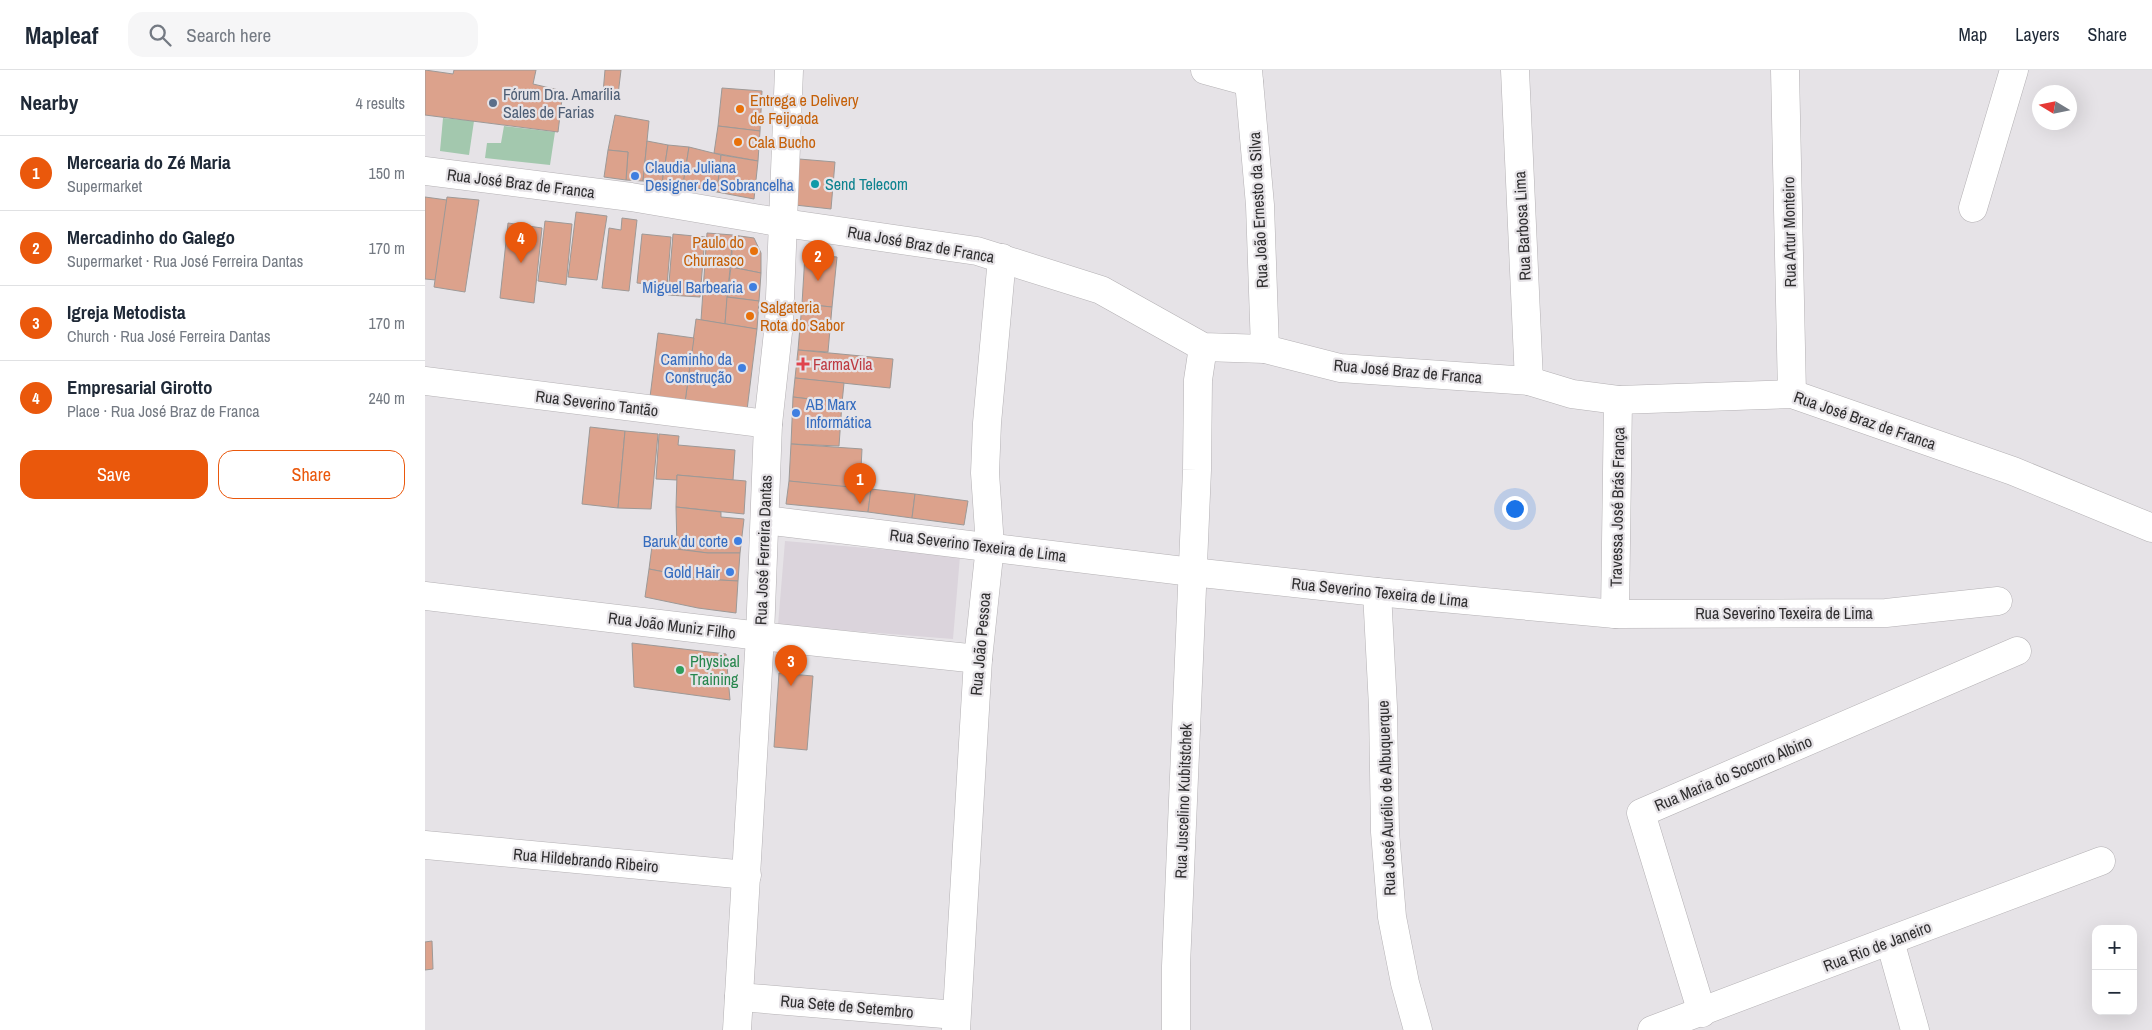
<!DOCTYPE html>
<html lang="en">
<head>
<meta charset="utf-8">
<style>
	body { margin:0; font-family:"Archivo Narrow",sans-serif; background:#f6f6f7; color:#1f2937 }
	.controls { position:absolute; right:15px; bottom:15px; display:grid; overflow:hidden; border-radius:10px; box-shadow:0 5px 20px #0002 }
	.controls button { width:45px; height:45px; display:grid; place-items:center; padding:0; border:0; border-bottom:1px solid #e0e1e3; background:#fff; color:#1f2937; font:25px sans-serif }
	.compass { position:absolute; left:1607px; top:15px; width:45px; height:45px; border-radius:50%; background:#fff; box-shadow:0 5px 20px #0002; rotate:280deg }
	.you { position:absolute; left:1089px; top:438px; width:18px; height:18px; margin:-12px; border:4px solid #fff; border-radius:50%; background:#1a73e8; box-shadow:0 0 0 8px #1a73e833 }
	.badge { display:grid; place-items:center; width:32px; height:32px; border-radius:50%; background:#ea580c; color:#fff; font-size:16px; font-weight:700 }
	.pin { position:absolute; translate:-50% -41px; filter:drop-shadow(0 1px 2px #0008) }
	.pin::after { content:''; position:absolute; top:26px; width:18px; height:15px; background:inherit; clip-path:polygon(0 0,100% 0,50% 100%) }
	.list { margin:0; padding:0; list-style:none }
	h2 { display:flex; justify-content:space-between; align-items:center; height:65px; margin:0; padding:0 20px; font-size:21px }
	h2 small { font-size:16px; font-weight:400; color:#747a83 }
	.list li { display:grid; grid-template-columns:32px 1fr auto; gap:15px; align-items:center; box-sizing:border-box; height:75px; padding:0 20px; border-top:1px solid #e0e1e3 }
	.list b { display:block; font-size:19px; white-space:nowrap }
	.list p { margin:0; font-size:16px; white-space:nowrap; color:#747a83 }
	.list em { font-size:16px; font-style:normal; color:#747a83 }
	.actions { display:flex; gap:10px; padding:15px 20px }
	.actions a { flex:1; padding:11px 0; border:1px solid #ea580c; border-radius:15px; text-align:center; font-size:18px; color:#ea580c }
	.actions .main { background:#ea580c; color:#fff }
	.icon { flex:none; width:28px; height:28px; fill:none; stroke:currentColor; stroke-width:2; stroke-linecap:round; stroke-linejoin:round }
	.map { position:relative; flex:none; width:1727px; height:960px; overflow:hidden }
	header { display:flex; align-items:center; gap:30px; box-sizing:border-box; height:70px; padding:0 25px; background:#fff; border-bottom:1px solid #e0e1e3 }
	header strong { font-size:24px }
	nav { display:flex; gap:28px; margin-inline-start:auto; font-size:18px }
	.search { width:350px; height:45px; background:#f6f6f7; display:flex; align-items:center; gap:12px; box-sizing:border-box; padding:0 18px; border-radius:15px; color:#747a83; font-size:19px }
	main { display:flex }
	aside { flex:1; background:#fff }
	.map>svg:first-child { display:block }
</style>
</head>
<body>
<header>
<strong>Mapleaf</strong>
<div class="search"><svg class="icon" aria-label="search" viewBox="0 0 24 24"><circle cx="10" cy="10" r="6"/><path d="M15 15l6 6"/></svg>Search here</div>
<nav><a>Map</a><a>Layers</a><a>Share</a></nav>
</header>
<main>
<aside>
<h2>Nearby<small>4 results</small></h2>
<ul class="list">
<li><span class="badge">1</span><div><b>Mercearia do Zé Maria</b><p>Supermarket</p></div><em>150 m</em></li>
<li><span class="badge">2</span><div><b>Mercadinho do Galego</b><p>Supermarket · Rua José Ferreira Dantas</p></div><em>170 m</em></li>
<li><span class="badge">3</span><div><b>Igreja Metodista</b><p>Church · Rua José Ferreira Dantas</p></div><em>170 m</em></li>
<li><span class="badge">4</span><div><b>Empresarial Girotto</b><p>Place · Rua José Braz de Franca</p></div><em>240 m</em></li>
</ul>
<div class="actions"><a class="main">Save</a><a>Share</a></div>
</aside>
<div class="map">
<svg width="1727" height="960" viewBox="0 0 1727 960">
	<rect width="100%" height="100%" fill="#e6e3e7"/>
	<!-- built -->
	<path fill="#dbd4dc" d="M360 471 535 486 528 569 353 555Z"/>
	<!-- green -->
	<g fill="#a3c8ae">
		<path d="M18 48 49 51 44 85 15 81Z"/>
		<path d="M79 56 130 62 125 95 60 88 62 73H76Z"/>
	</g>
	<!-- building -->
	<g fill="#dca28c" stroke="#9d9997">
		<path d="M0 0 28 4 29 0H111L108 14 138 21 133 62 0 45Z"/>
		<path d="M180 0H196L193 25 178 23Z"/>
		<path d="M297 18 337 21 335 61 293 56Z"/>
		<path d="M190 45 224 51 218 111 201 110 203 82 183 80Z"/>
		<path d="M293 56 335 61 333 91 289 83Z"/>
		<path d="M222 71 243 75 237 113 218 111Z"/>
		<path d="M243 75 264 77 258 115 237 113Z"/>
		<path d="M264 77 296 85 292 122 258 115Z"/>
		<path d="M183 80 203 82 201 110 179 107Z"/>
		<path d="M296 85 333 91 329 129 292 122Z"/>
		<path d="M374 89 410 92 406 139 370 135Z"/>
		<path d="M0 127 22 130 11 210 0 209Z"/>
		<path d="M22 127 54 130 40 222 9 217Z"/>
		<path d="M151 142 182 146 172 210 143 207Z"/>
		<path d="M197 148 212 150 204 221 177 218 184 158 196 160Z"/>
		<path d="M120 151 147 154 141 215 113 211Z"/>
		<path d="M83 153 117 158 109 233 75 228Z"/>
		<path d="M282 163 308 165 300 254 276 250Z"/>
		<path d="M217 164 246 167 242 216 212 213Z"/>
		<path d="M248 164 280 167 275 227 243 225Z"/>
		<path d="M308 165 329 168 336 183V203L306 197Z"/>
		<path d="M380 184 412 187 407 237 377 234Z"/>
		<path d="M306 197 336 203 334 231 302 227Z"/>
		<path d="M302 227 334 231 332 259 300 254Z"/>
		<path d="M377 234 407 237 403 282 373 280Z"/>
		<path d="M271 249 332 259 322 340 260 332Z"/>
		<path d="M233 263 269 268 260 332 225 327Z"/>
		<path d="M373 280 468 289 465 318 370 308Z"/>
		<path d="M370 308 419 313 417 333 368 327Z"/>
		<path d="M368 327 417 333 414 376 366 374Z"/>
		<path d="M165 357 200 361 193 438 157 434Z"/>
		<path d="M200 361 233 364 226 439 193 438Z"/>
		<path d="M234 364 254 366 253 375 310 380 308 410 252 405V410L231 409Z"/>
		<path d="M366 374 437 379 435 419 364 411Z"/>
		<path d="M252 405 321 411 319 444 251 437Z"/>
		<path d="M364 411 446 419 443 442 361 434Z"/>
		<path d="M446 419 490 424 487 448 443 442Z"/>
		<path d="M490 424 543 431 539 455 487 448Z"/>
		<path d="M251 437 296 442V447L319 449 315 483H283L252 479Z"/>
		<path d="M227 476 283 483H315L313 511 276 509 224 499Z"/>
		<path d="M224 499 276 509 313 511 311 543 273 538 220 527Z"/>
		<path d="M207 573 301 584 305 630 209 617Z"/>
		<path d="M354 603 388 606 382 680 349 677Z"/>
		<path d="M7 871 8 899 0 900V872Z"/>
	</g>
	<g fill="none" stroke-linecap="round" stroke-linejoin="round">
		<defs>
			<g id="street">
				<path d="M780 0 824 12"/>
				<path d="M823 0 835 135 840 279"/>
				<path d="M1090 0 1104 311"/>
				<path d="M1360 0 1367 324"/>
				<path d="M0 101 206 127 359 153 552 181 676 220 778 277 840 279 915 298 1104 311 1147 324 1193 330 1367 324 1588 401 1727 458"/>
				<path d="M1548 138 1589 0"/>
				<path d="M0 311 343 354"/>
				<path d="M340 450 767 502 952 522 1190 544 1461 543 1573 531"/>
				<path d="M952 522 958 637 960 762 967 847 980 913 993 960"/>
				<path d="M0 526 335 566 553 589"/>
				<path d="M1190 544 1193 330"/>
				<path d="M0 775 322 805"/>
				<path d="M1465 871 1490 960"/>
				<path d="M314 927 531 945"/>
				<path d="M1277 943 1216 743 1592 581"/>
				<path d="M531 960 553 589 565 476 560 403 562 353 577 188"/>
				<path d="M751 960V896L772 400 773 310 778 277"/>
				<path d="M1227 960 1676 791"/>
			</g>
			<path id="secondary" d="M312 960 335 566 343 354 354 253 364 0"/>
		</defs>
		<!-- street casing -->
		<use href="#street" stroke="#b4b1b4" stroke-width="29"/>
		<!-- secondary casing -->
		<use href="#secondary" stroke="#b4b1b4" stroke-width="29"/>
		<!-- street -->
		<use href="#street" stroke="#fff" stroke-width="28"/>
		<!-- secondary -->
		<use href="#secondary" stroke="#fff" stroke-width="28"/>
	</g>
	<!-- markers -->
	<circle fill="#5c6f8a" stroke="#e6e3e7" stroke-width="2" cx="68" cy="33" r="5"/>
	<g fill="#e8710a" stroke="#e6e3e7" stroke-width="2">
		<circle cx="315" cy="39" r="5"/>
		<circle cx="313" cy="72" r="5"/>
		<circle cx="329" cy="181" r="5"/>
		<circle cx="325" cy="246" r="5"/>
	</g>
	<g fill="#3f7fe0" stroke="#e6e3e7" stroke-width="2">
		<circle cx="210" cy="106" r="5"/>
		<circle cx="328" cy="217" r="5"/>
		<circle cx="317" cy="298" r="5"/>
		<circle cx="371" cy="343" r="5"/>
		<circle cx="313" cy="471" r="5"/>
		<circle cx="305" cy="502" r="5"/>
	</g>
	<circle fill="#0f9aa8" stroke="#e6e3e7" stroke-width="2" cx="390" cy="114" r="5"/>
	<path fill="#e0444e" stroke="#e6e3e7" stroke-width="2" d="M375.5 286.5h5v5h5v5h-5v5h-5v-5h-5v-5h5z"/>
	<circle fill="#2e9e5b" stroke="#e6e3e7" stroke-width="2" cx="255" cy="600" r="5"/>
	<g text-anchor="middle" stroke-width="4.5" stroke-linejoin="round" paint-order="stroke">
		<!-- service labels -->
		<g font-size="16" fill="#4e5e75" stroke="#e6e3e7" text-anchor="start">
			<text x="78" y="30">Fórum Dra. Amarília<tspan x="78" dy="18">Sales de Farias</tspan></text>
		</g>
		<!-- food labels -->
		<g font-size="16" fill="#c56008" stroke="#e6e3e7" text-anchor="start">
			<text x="325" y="36">Entrega e Delivery<tspan x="325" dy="18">de Feijoada</tspan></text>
			<text x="323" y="78">Cala Bucho</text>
			<text x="319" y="178" text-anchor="end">Paulo do<tspan x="319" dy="18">Churrasco</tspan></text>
			<text x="335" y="243">Salgateria<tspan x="335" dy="18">Rota do Sabor</tspan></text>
		</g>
		<!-- shop labels -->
		<g font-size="16" fill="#366cbe" stroke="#e6e3e7" text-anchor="end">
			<text x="220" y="103" text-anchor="start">Claudia Juliana<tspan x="220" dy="18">Designer de Sobrancelha</tspan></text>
			<text x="318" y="223">Miguel Barbearia</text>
			<text x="307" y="295">Caminho da<tspan x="307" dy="18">Construção</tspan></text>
			<text x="381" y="340" text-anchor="start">AB Marx<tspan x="381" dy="18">Informática</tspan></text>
			<text x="303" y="477">Baruk du corte</text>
			<text x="295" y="508">Gold Hair</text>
		</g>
		<!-- street labels -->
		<g font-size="16" fill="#302f30" stroke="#e6e3e7">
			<text transform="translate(96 113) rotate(7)" y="6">Rua José Braz de Franca</text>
			<text transform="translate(833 140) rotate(-93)" y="6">Rua João Ernesto da Silva</text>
			<text transform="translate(1097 156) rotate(-93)" y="6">Rua Barbosa Lima</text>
			<text transform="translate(1364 162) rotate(-91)" y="6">Rua Artur Monteiro</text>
			<text transform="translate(496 174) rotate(10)" y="6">Rua José Braz de Franca</text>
			<text transform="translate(983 301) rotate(5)" y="6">Rua José Braz de Franca</text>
			<text transform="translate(172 333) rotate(7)" y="6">Rua Severino Tantão</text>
			<text transform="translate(1440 350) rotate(19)" y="6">Rua José Braz de Franca</text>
			<text transform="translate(1192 437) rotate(-89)" y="6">Travessa José Brás França</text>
			<text transform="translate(553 475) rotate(7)" y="6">Rua Severino Texeira de Lima</text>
			<text transform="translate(338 480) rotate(-88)" y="6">Rua José Ferreira Dantas</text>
			<text transform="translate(955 522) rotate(6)" y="6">Rua Severino Texeira de Lima</text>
			<text x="1359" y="549">Rua Severino Texeira de Lima</text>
			<text transform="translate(247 555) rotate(7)" y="6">Rua João Muniz Filho</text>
			<text transform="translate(555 574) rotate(-85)" y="6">Rua João Pessoa</text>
			<text transform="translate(1308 703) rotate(-23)" y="6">Rua Maria do Socorro Albino</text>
			<text transform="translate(961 728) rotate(-92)" y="6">Rua José Aurélio de Albuquerque</text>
			<text transform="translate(758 731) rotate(-88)" y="6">Rua Juscelino Kubitstchek</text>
			<text transform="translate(161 790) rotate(5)" y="6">Rua Hildebrando Ribeiro</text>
			<text transform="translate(1452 876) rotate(-21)" y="6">Rua Rio de Janeiro</text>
			<text transform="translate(422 936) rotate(5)" y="6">Rua Sete de Setembro</text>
		</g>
		<!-- culture labels -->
		<g font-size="16" fill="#0d838f" stroke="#e6e3e7" text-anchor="start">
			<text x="400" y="120">Send Telecom</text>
		</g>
		<!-- health labels -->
		<g font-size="16" fill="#be3a42" stroke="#e6e3e7" text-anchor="start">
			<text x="388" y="300">FarmaVila</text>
		</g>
		<!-- leisure labels -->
		<g font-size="16" fill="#27864d" stroke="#e6e3e7" text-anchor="start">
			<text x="265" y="597">Physical<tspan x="265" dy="18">Training</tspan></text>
		</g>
	</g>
</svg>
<div class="controls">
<button>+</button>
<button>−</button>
</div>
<svg class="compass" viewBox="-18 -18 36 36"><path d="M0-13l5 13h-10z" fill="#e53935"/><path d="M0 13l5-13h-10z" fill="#747a83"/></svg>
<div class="you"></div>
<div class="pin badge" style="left:435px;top:434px">1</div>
<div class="pin badge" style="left:393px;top:211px">2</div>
<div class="pin badge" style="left:366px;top:616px">3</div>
<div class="pin badge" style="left:96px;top:193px">4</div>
</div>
</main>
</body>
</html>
